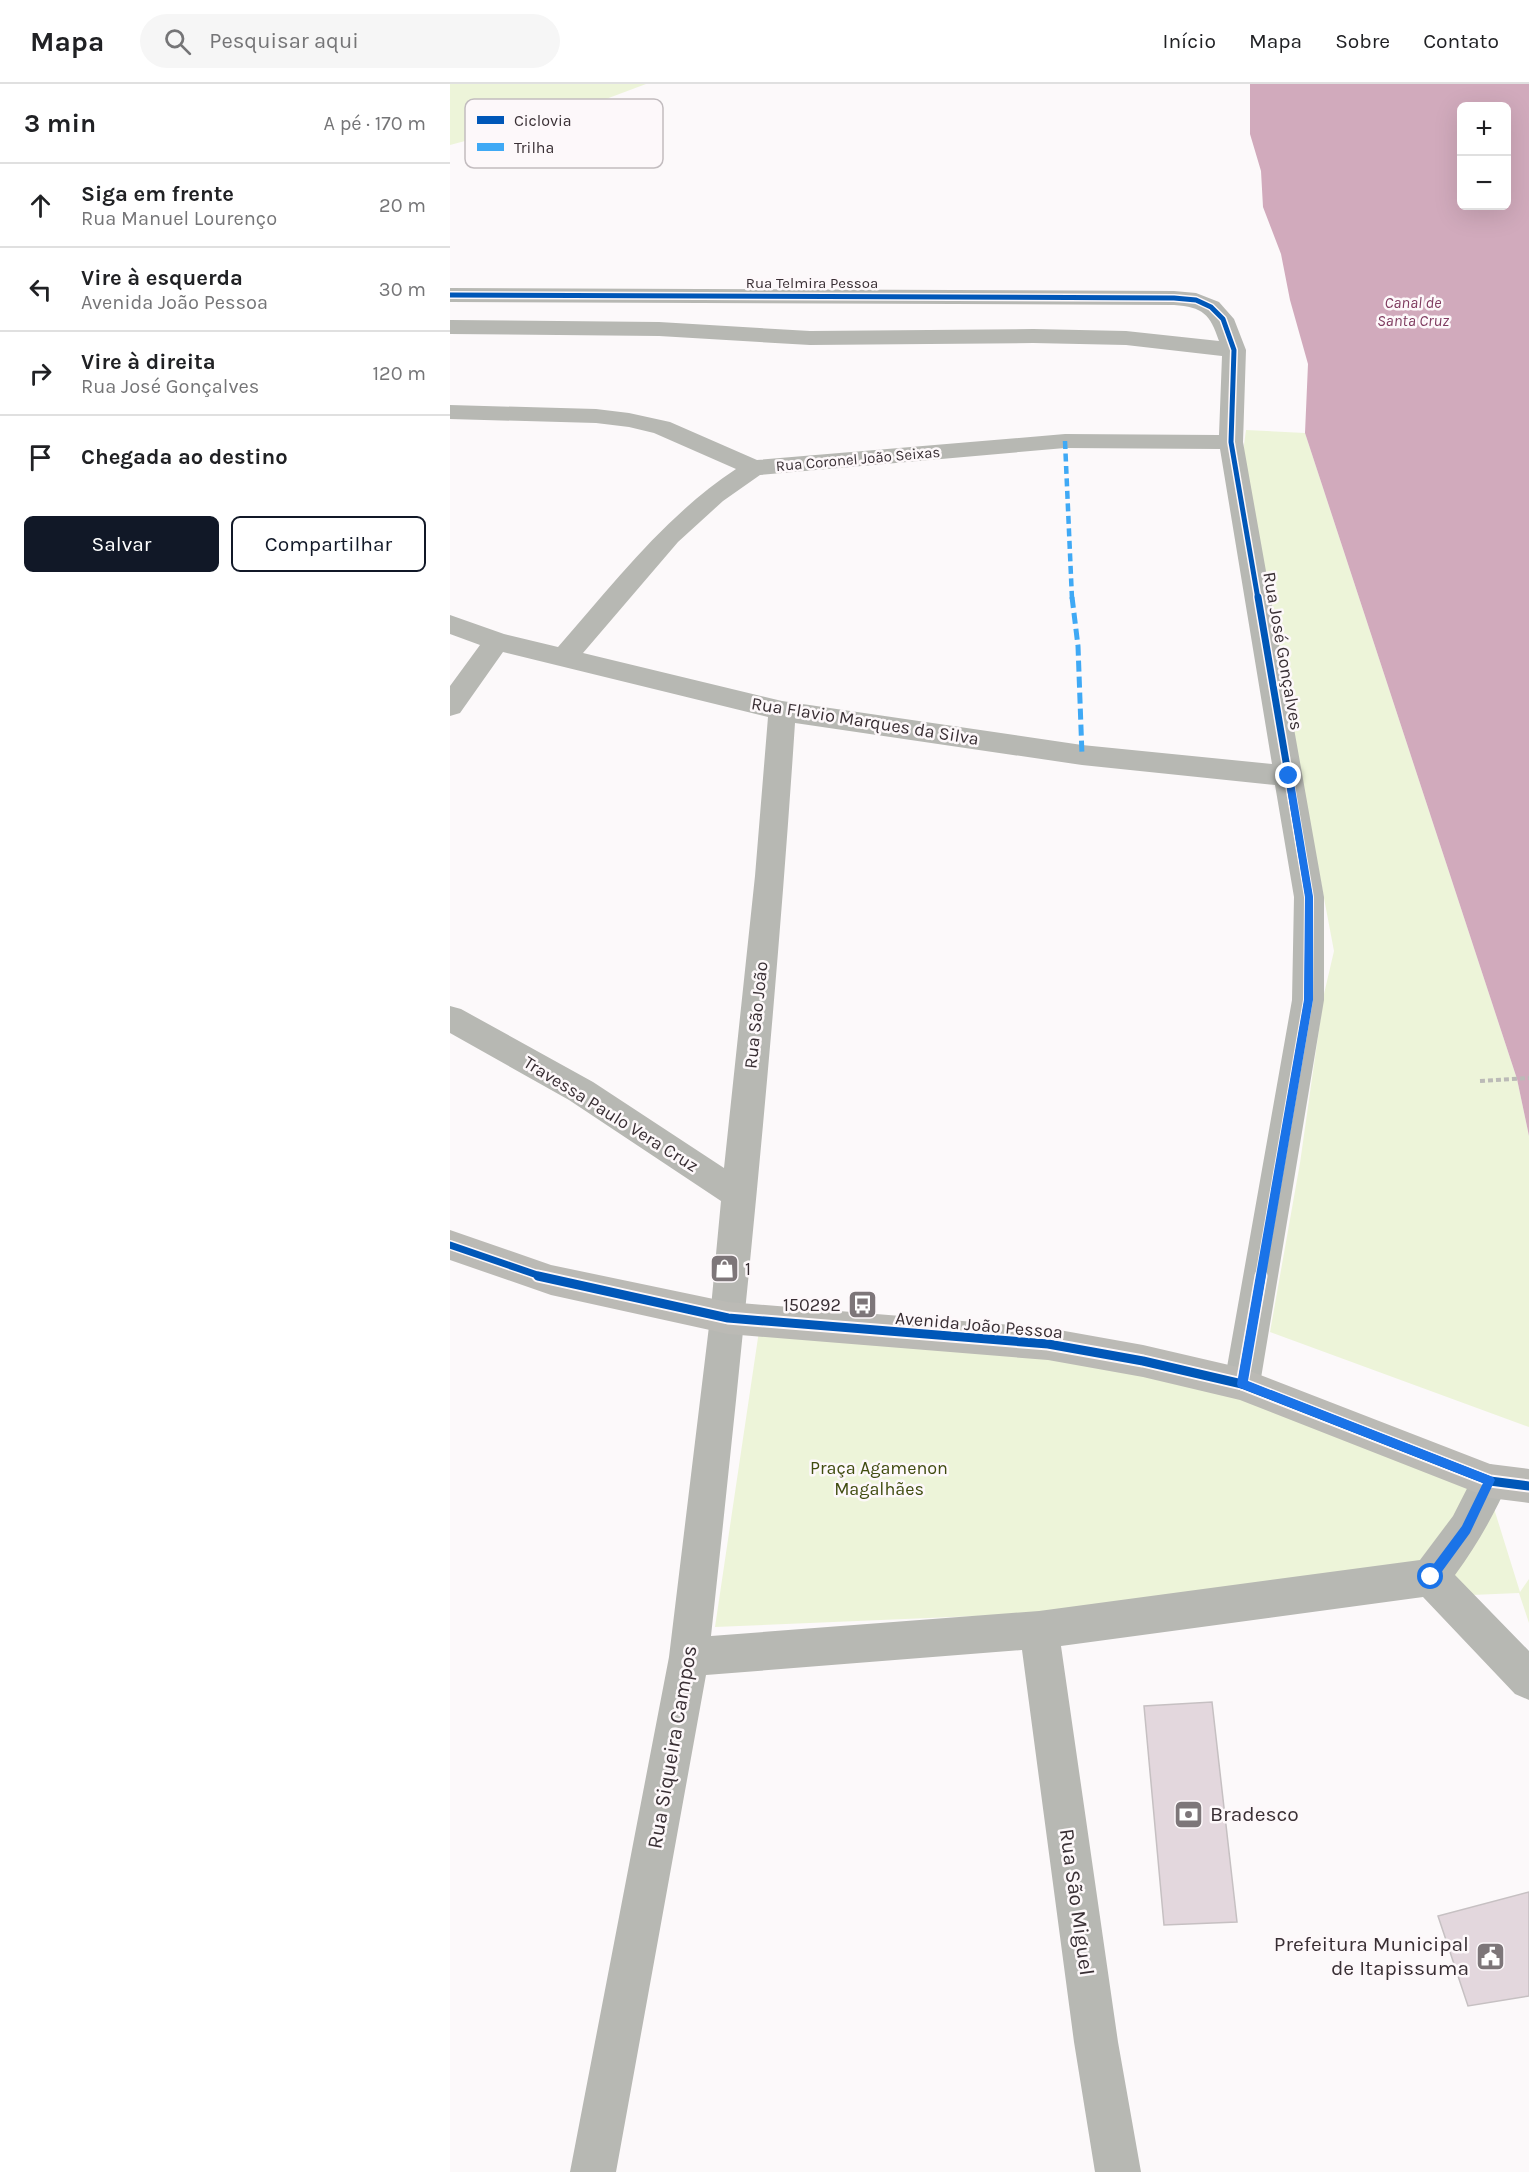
<!DOCTYPE html>
<html lang="pt">
<head>
<meta charset="utf-8">
<style>
	body { margin:0; font-family:Karla,sans-serif; background:#f6f6f6; color:#202124 }
	.controls { position:absolute; right:18px; top:18px; display:grid; overflow:hidden; border-radius:9px; box-shadow:0 6px 24px #0002 }
	.controls button { width:54px; height:54px; display:grid; place-items:center; padding:0; border:0; border-bottom:2px solid #e0e0e0; background:#fff; color:#202124; font:30px sans-serif }
	.stop { position:absolute; width:18px; height:18px; margin:-14px; border:4px solid #1a73e8; border-radius:50%; background:#fff }
	.stop.end { background:#1a73e8; border-color:#fff; box-shadow:0 2px 6px #0008 }
	.list { margin:0; padding:0; list-style:none }
	h2 { display:flex; justify-content:space-between; align-items:center; height:78px; margin:0; padding:0 24px; font-size:26px }
	h2 small { font-size:20px; font-weight:400; color:#757577 }
	.list li { display:grid; grid-template-columns:39px 1fr auto; gap:18px; align-items:center; box-sizing:border-box; height:84px; padding:0 24px; border-top:2px solid #e0e0e0 }
	.list b { display:block; font-size:22px; white-space:nowrap }
	.list p { margin:0; font-size:20px; white-space:nowrap; color:#757577 }
	.list em { font-size:20px; font-style:normal; color:#757577 }
	.actions { display:flex; gap:12px; padding:18px 24px }
	.actions a { flex:1; padding:14px 0; border:2px solid #111827; border-radius:9px; text-align:center; font-size:21px; color:#111827 }
	.actions .main { background:#111827; color:#fff }
	.icon { flex:none; width:33px; height:33px; fill:none; stroke:currentColor; stroke-width:2; stroke-linecap:round; stroke-linejoin:round }
	.map { position:relative; flex:none; width:1079px; height:2088px; overflow:hidden }
	header { display:flex; align-items:center; gap:36px; box-sizing:border-box; height:84px; padding:0 30px; background:#fff; border-bottom:2px solid #e0e0e0 }
	header strong { font-size:28px }
	nav { display:flex; gap:33px; margin-inline-start:auto; font-size:21px }
	.search { width:420px; height:54px; background:#f6f6f6; display:flex; align-items:center; gap:15px; box-sizing:border-box; padding:0 21px; border-radius:33px; color:#757577; font-size:22px }
	main { display:flex }
	aside { flex:1; background:#fff }
	.map>svg:first-child { display:block }
</style>
</head>
<body>
<header>
<strong>Mapa</strong>
<div class="search"><svg class="icon" aria-label="search" viewBox="0 0 24 24"><circle cx="10" cy="10" r="6"/><path d="M15 15l6 6"/></svg>Pesquisar aqui</div>
<nav><a>Início</a><a>Mapa</a><a>Sobre</a><a>Contato</a></nav>
</header>
<main>
<aside>
<h2>3 min<small>A pé · 170 m</small></h2>
<ul class="list">
<li><svg class="icon" aria-label="ahead" viewBox="0 0 24 24"><path d="M12 20V5M6 11l6-6 6 6"/></svg><div><b>Siga em frente</b><p>Rua Manuel Lourenço</p></div><em>20 m</em></li>
<li><svg class="icon" aria-label="left" viewBox="0 0 24 24"><path d="M17 20v-9H6M10 6l-5 5 5 5"/></svg><div><b>Vire à esquerda</b><p>Avenida João Pessoa</p></div><em>30 m</em></li>
<li><svg class="icon" aria-label="right" viewBox="0 0 24 24"><path d="M7 20v-9h11M14 6l5 5-5 5"/></svg><div><b>Vire à direita</b><p>Rua José Gonçalves</p></div><em>120 m</em></li>
<li><svg class="icon" aria-label="arrive" viewBox="0 0 24 24"><path d="M6 21V4h12l-3 4 3 4H6"/></svg><div><b>Chegada ao destino</b></div></li>
</ul>
<div class="actions"><a class="main">Salvar</a><a>Compartilhar</a></div>
</aside>
<div class="map">
<svg width="1079" height="2088" viewBox="0 0 1079 2088">
	<rect width="100%" height="100%" fill="#fcf9fa"/>
	<!-- green -->
	<g fill="#edf4d9">
		<path d="M0 0H196L116 30 0 61Z"/>
		<path d="M796 346 855 349 1067 995 1079 1052V1343L820 1248 850 1079 874 910 884 867 809 471 793 368Z"/>
		<path d="M309 1247 713 1285 1032 1386 1070 1508 1079 1495V1539L1069 1509 265 1543Z"/>
	</g>
	<!-- water -->
	<path fill="#d1aabc" fill-rule="evenodd" d="M800 0H1079V1052L1067 995 855 349 858 280 840 216 831 170 813 123 811 87 800 50ZM1012 22H1056V122H1012Z"/>
	<!-- building -->
	<g fill="#e3d7dd" stroke="#c6c0c2" stroke-width="1.5">
		<path d="M762 1618 787 1838 714 1841 694 1622Z"/>
		<path d="M1079 1808V1912L1018 1922 988 1832Z"/>
	</g>
	<g fill="none" stroke-linecap="round" stroke-linejoin="round">
		<!-- path -->
		<path stroke="#bbbab7" stroke-width="4" stroke-dasharray="5 3" stroke-linecap="butt" d="M1030 997 1079 994"/>
		<!-- minor -->
		<path fill="#b7b8b3" fill-rule="evenodd" d="M0 204 724 207 746 209 769 218 784 235 796 266 793 358 874 813V916L810 1300 805 1311 792 1316 779 1311 774 1300 842 916 844 813 825 701 632 681 345 639C325 944 294 1248 261 1552L589 1527 970 1476 1003 1432 1027 1385 1040 1380 1053 1385 1059 1397C1044 1431 1027 1461 1005 1491L1079 1567V1616L1065 1610 973 1513 611 1562 668 1958 691 2088H645L624 1958 572 1566 256 1591 166 2088H120L219 1573 260 1234 271 1117 119 1016 0 949V922L11 925 143 998 274 1084 305 792 318 633 53 568 10 629 0 632V602L30 561 0 550V531L54 550 108 563C164 499 215 432 286 385L204 349 179 343 146 339 0 335V321L146 325 179 329 220 338 307 376 615 350 769 351 772 272 676 261 583 259 360 261 209 252 0 250V236L209 238 360 247 583 245 676 247 769 257C760 230 753 223 724 221L0 218ZM615 364 770 365 822 680 632 661 332 617 133 569 228 458 273 417 310 391Z"/>
		<!-- major -->
		<path fill="#bbbab5" fill-rule="evenodd" d="M0 1146 101 1181 278 1218 598 1244 693 1261 792 1284 1040 1380 1079 1385V1419L1040 1414 790 1316 693 1293 598 1276 278 1250 101 1211 0 1176Z"/>
		<!-- quiet-far1 -->
		<path stroke="#3fa9f5" stroke-width="4.5" stroke-dasharray="8 4.5" stroke-linecap="butt" d="M615 357 622 515"/>
		<!-- quiet -->
		<path stroke="#3fa9f5" stroke-width="5" stroke-dasharray="11 5" stroke-linecap="butt" d="M622 513 628 562 632 671"/>
		<defs>
			<path id="cycleway-far2" d="M0 211 724 214 746 216 761 223 773 235 784 266 781 358 808 515"/>
			<g id="cycleway-far1">
				<path d="M808 513 859 813 858 916 810 1193"/>
				<path d="M0 1161 93 1193"/>
			</g>
			<g id="cycleway">
				<path d="M88 1192 278 1234 598 1260 693 1277 792 1300 1040 1397 1079 1402"/>
				<path d="M792 1300 811 1192"/>
			</g>
		</defs>
		<!-- cycleway-far2 casing -->
		<use href="#cycleway-far2" stroke="#fdf8fa" stroke-width="8"/>
		<!-- cycleway-far1 casing -->
		<use href="#cycleway-far1" stroke="#fdf8fa" stroke-width="10"/>
		<!-- cycleway casing -->
		<use href="#cycleway" stroke="#fdf8fa" stroke-width="13"/>
		<!-- cycleway-far2 -->
		<use href="#cycleway-far2" stroke="#0057b8" stroke-width="5"/>
		<!-- cycleway-far1 -->
		<use href="#cycleway-far1" stroke="#0057b8" stroke-width="7"/>
		<!-- cycleway -->
		<use href="#cycleway" stroke="#0057b8" stroke-width="9"/>
	</g>
	<!-- route -->
	<path fill="#1a73e8" d="M839 689 843 692 863 813V916L798 1297 1043 1393 1045 1396 1020 1449 985 1497 981 1498 977 1497V1489L1012 1442 1033 1399 788 1303 787 1300 854 916 855 813 835 692Z"/>
	<!-- icons -->
	<defs>
		<symbol id="shop-square" viewBox="-11 -11 22 22"><rect x="-9" y="-9" width="18" height="18" rx="4" fill="#7d7679" stroke="#fdf8fa"/><path d="M-5-2.5h2.3a2.7 3.5 0 0 1 5.4 0H5L5.5 6h-11ZM-1.5-2.5h3a1.5 2.3 0 0 0-3 0Z" fill="#fff"/></symbol>
		<symbol id="bus-square" viewBox="-11 -11 22 22"><rect x="-9" y="-9" width="18" height="18" rx="4" fill="#7d7679" stroke="#fdf8fa"/><path d="M-5-6H5V4H4V6H2V4H-2V6H-4V4H-5ZM-3.5-4V0h7V-4ZM-3.5 1.2v1.5H-2V1.2ZM2 1.2v1.5H3.5V1.2Z" fill="#fff"/></symbol>
		<symbol id="bank-square" viewBox="-11 -11 22 22"><rect x="-9" y="-9" width="18" height="18" rx="4" fill="#7d7679" stroke="#fdf8fa"/><path d="M-6-4H6V4H-6ZM0-2.3a2.3 2.3 0 1 0 0 4.6a2.3 2.3 0 1 0 0-4.6Z" fill="#fff"/></symbol>
		<symbol id="civic-square" viewBox="-11 -11 22 22"><rect x="-9" y="-9" width="18" height="18" rx="4" fill="#7d7679" stroke="#fdf8fa"/><path d="M-.6-6.5H3V-4.5H.6V-3L4-1V1h2V6H-6V1h2V-1L-.6-3ZM-1.2 2.5V6h2.4V2.5Z" fill="#fff"/></symbol>
	</defs>
	<g fill-rule="evenodd">
		<use href="#shop-square" x="258" y="1168" width="33" height="33"/>
		<use href="#bus-square" x="396" y="1204" width="33" height="33"/>
		<use href="#bank-square" x="722" y="1714" width="33" height="33"/>
		<use href="#civic-square" x="1024" y="1856" width="33" height="33"/>
	</g>
	<g text-anchor="middle" stroke-width="5" stroke-linejoin="round" paint-order="stroke">
		<!-- far-street labels -->
		<g font-size="15" fill="#392f34" stroke="#fdf8fa">
			<text x="362" y="204">Rua Telmira Pessoa</text>
			<text transform="translate(408 375) rotate(-5)" y="5">Rua Coronel João Seixas</text>
		</g>
		<!-- far-water labels -->
		<g font-size="16" font-style="italic" fill="#7f3b5f" stroke="#fdf8fa">
			<text x="963" y="224">Canal de<tspan x="963" dy="18">Santa Cruz</tspan></text>
		</g>
		<!-- street labels -->
		<g font-size="18" fill="#392f34" stroke="#fdf8fa">
			<text transform="translate(833 567) rotate(80)" y="6">Rua José Gonçalves</text>
			<text transform="translate(415 637) rotate(9)" y="6">Rua Flavio Marques da Silva</text>
			<text transform="translate(306 931) rotate(-84)" y="6">Rua São João</text>
			<text transform="translate(161 1030) rotate(32)" y="6">Travessa Paulo Vera Cruz</text>
			<text transform="translate(529 1241) rotate(5)" y="6">Avenida João Pessoa</text>
		</g>
		<!-- poi labels -->
		<g font-size="18" fill="#392f34" stroke="#fdf8fa" text-anchor="start">
			<text x="295" y="1191">1</text>
			<text x="391" y="1227" text-anchor="end">150292</text>
		</g>
		<!-- park labels -->
		<g font-size="18" fill="#404c10" stroke="#fdf8fa">
			<text x="429" y="1390">Praça Agamenon<tspan x="429" dy="21">Magalhães</tspan></text>
		</g>
		<!-- near-street labels -->
		<g font-size="21" fill="#392f34" stroke="#fdf8fa">
			<text transform="translate(222 1663) rotate(-80)" y="7">Rua Siqueira Campos</text>
			<text transform="translate(627 1818) rotate(82)" y="7">Rua São Miguel</text>
		</g>
		<!-- near-poi labels -->
		<g font-size="21" fill="#392f34" stroke="#fdf8fa" text-anchor="start">
			<text x="760" y="1737">Bradesco</text>
			<text x="1019" y="1867" text-anchor="end">Prefeitura Municipal<tspan x="1019" dy="24">de Itapissuma</tspan></text>
		</g>
	</g>
	<!-- legend -->
	<rect x="15" y="15" width="198" height="69" rx="9" fill="#fdf8fa" stroke="#c2bcbf" stroke-width="1.5"/>
	<rect x="27" y="32" width="27" height="8" fill="#0057b8"/>
	<rect x="27" y="59" width="27" height="8" fill="#3fa9f5"/>
	<g font-size="16" fill="#392f34">
		<text x="64" y="42">Ciclovia</text>
		<text x="64" y="69">Trilha</text>
	</g>
</svg>
<div class="controls">
<button>+</button>
<button>−</button>
</div>
<div class="stop" style="left:981px;top:1493px"></div>
<div class="stop end" style="left:839px;top:692px"></div>
</div>
</main>
</body>
</html>
